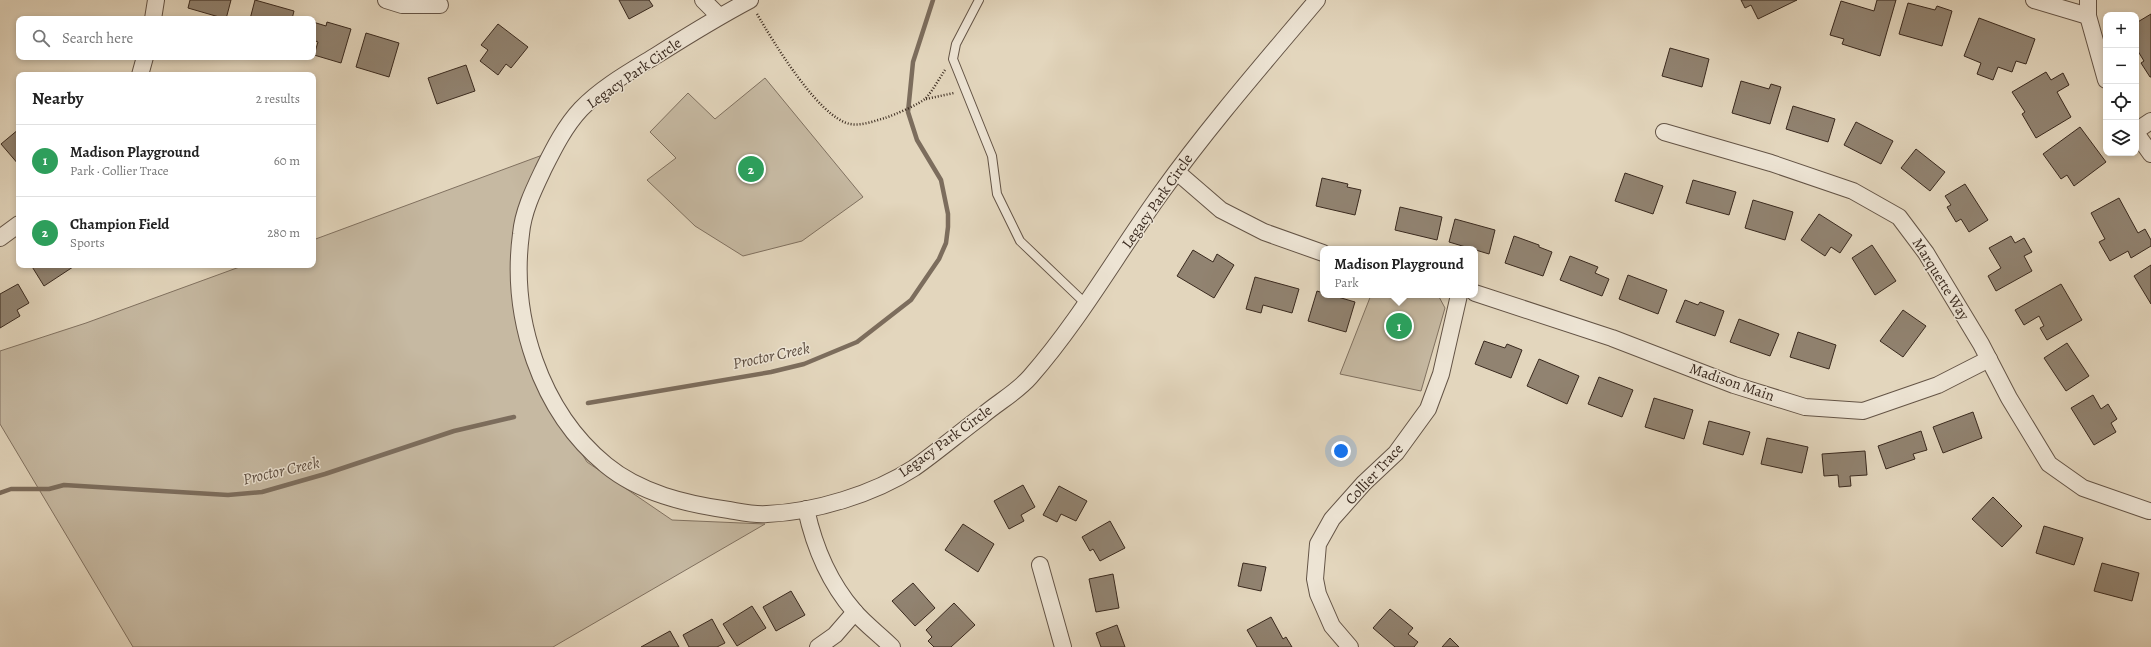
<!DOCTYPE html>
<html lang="en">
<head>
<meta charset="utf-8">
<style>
	body { margin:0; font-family:Alegreya,serif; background:#f2f2f2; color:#222 }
	.controls { position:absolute; right:12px; top:12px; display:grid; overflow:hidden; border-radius:8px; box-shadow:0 2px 6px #0003 }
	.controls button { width:36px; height:36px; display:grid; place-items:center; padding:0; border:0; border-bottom:1px solid #e0e0e0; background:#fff; color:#222; font:20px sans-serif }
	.you { position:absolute; left:1341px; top:451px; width:14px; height:14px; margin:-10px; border:3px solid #fff; border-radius:50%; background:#1a73e8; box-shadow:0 0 0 6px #1a73e833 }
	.badge { display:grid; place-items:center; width:26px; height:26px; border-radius:50%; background:#0f766e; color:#fff; font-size:13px; font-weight:700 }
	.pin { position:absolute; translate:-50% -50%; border:2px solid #fff; box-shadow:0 1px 4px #0006 }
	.popup { position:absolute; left:1320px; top:246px; width:158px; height:52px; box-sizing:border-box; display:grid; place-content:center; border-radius:8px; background:#fff; filter:drop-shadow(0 1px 3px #0005); font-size:13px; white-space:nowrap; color:#767676 }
	.popup b { font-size:15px; color:#222 }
	.popup::after { content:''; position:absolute; left:50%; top:100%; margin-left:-8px; border:8px solid transparent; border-top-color:#fff }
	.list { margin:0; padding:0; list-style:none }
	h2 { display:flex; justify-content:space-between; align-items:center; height:52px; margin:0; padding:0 16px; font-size:17px }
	h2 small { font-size:13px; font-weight:400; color:#767676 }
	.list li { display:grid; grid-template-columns:26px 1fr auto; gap:12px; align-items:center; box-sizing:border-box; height:72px; padding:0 16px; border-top:1px solid #e0e0e0 }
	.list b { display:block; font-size:15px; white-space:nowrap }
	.list p { margin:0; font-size:13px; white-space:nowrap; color:#767676 }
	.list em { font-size:13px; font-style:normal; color:#767676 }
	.icon { flex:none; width:22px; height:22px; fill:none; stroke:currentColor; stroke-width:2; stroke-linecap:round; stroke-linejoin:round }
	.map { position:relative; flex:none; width:2151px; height:647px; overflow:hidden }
	.search { position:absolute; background:#fff; box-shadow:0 2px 6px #0003; left:16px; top:16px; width:300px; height:44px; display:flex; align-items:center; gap:10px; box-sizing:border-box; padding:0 14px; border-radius:8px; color:#767676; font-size:15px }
	.panel { position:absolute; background:#fff; box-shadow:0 2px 6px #0003; left:16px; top:72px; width:300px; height:196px; border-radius:8px }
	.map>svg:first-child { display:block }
</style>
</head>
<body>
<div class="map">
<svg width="2151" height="647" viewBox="0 0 2151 647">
	<rect width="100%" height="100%" fill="#e3d6bd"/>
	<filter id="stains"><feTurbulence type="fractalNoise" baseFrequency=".005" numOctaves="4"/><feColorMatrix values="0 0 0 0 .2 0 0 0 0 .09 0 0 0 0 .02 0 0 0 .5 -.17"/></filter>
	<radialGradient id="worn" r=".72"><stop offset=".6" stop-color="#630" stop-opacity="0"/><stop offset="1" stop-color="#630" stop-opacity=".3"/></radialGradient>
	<!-- green -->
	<g fill="#c6b9a2" stroke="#807160">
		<path d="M765 78 863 197 802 241 743 256 695 226 647 180 676 158 650 132 688 93 715 119Z"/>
		<path d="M556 150 518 219 536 379 587 462 672 520 765 524 553 647H133L0 424V351L86 323 245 265H313V240Z"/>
		<path d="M1371 295H1438L1445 308 1421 391 1340 374Z"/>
	</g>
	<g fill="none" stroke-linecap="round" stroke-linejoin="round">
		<!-- stream -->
		<g stroke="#7c6d5d" stroke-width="4.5">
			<path d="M588 403 771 372 804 364 857 342 911 300 939 259 946 243 948 227V214L941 180 917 140 908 112 913 62 933 0"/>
			<path d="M0 493 11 489H49L64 485 228 495 262 492 325 474 454 431 514 417"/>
		</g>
	</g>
	<!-- building -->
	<g fill="#918371" stroke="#39291e">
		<path d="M190 0H231L226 19 188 8Z"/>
		<path d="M255 0 294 11 292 19H250Z"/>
		<path d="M619 0H649L653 6 629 19Z"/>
		<path d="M1741 0H1797L1758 19 1751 5 1745 8Z"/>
		<path d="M1877 0H1896L1880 56 1842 44 1844 39 1830 35 1841 1 1874 11Z"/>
		<path d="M1908 3 1935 10 1937 6 1952 11 1942 46 1899 34Z"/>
		<path d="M2151 14V77H2150L2141 63 2144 61 2136 48V23Z"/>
		<path d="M1979 18 2035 39 2026 64 2016 61 2012 72 1998 67 1993 80 1977 74 1981 63 1964 56Z"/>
		<path d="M313 22 326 26 327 22 351 29 341 63 314 55 318 42 313 40Z"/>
		<path d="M498 24 528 47 511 68 506 64 498 75 480 61 488 50 481 45Z"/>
		<path d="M366 33 399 43 389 77 356 67Z"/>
		<path d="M1670 48 1709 59 1702 87 1662 76Z"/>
		<path d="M466 65 475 91 437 104 428 78Z"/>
		<path d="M2046 72 2051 80 2063 73 2069 85 2057 92 2071 117 2036 138 2022 114 2025 112 2012 92Z"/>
		<path d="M1741 81 1769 89 1771 84 1781 87 1770 124 1732 113Z"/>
		<path d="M1793 106 1835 119 1828 142 1786 129Z"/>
		<path d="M1856 122 1893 141 1881 164 1844 145Z"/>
		<path d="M2080 127 2106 162 2074 186 2067 175 2061 179 2043 154Z"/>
		<path d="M19 129V165L1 144Z"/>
		<path d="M1916 149 1945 172 1930 191 1901 168Z"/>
		<path d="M1625 173 1663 186 1653 214 1615 201Z"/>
		<path d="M1322 178 1348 184 1347 187 1361 190 1355 215 1316 206Z"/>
		<path d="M1693 180 1736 192 1729 215 1686 203Z"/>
		<path d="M1965 184 1988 220 1969 232 1961 219 1956 222 1947 207 1951 205 1945 196Z"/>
		<path d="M2119 198 2138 233 2145 229 2151 240V246L2131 258 2128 251 2110 261 2099 242 2105 239 2091 213Z"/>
		<path d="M1753 200 1793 212 1785 240 1745 228Z"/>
		<path d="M1400 207 1442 217 1437 240 1395 230Z"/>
		<path d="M1819 214 1852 235 1840 253 1831 247 1825 256 1801 240Z"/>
		<path d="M1455 219 1495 230 1489 254 1449 242Z"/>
		<path d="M1514 236 1539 245V247L1552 252 1543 276 1505 263Z"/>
		<path d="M2011 236 2015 243 2024 238 2032 252 2024 256 2032 271 1996 291 1988 276 2001 268 1989 248Z"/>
		<path d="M1872 245 1896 281 1875 295 1852 258Z"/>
		<path d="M1193 250 1213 262 1217 254 1234 265 1214 298 1177 276Z"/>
		<path d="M1570 256 1598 267 1595 273 1609 279 1602 296 1560 280Z"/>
		<path d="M31 265H76L44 286Z"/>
		<path d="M2151 265V304L2134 276Z"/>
		<path d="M1628 275 1667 290 1658 314 1619 299Z"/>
		<path d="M1255 277 1299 289 1292 313 1263 305 1261 313 1246 309Z"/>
		<path d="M18 284 29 303 17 310 20 316 0 328V294Z"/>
		<path d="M2061 284 2082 320 2047 340 2040 328 2044 326 2039 316 2024 325 2015 310Z"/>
		<path d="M1317 291 1323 293V295H1331L1355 302 1346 332 1308 321Z"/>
		<path d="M1685 300 1698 305 1700 302 1724 311 1715 336 1676 322Z"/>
		<path d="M1903 310 1926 326 1903 357 1880 341Z"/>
		<path d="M1739 319 1779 334 1770 356 1730 342Z"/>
		<path d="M1798 332 1836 345 1829 369 1790 357Z"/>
		<path d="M1484 341 1505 348 1507 344 1522 350 1511 378 1475 364Z"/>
		<path d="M2067 343 2089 376 2066 391 2044 358Z"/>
		<path d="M1539 359 1579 376 1567 404 1527 386Z"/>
		<path d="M1599 377 1633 390 1622 417 1588 404Z"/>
		<path d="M2093 395 2101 409 2108 404 2117 419 2111 423 2116 432 2094 445 2071 408Z"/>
		<path d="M1654 398 1693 410 1684 439 1645 427Z"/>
		<path d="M1973 412 1982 438 1943 453 1933 427Z"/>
		<path d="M1709 421 1750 432 1743 455 1703 444Z"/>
		<path d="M1921 431 1927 450 1913 454 1915 459 1886 469 1878 446Z"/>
		<path d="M1767 438 1808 447 1802 473 1761 464Z"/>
		<path d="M1865 451 1867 475 1850 476 1851 486 1839 487 1838 475 1824 476 1822 454Z"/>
		<path d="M1023 485 1035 507 1021 515 1024 521 1009 529 994 501Z"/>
		<path d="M1059 486 1087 501 1076 521 1061 514 1057 522 1043 515Z"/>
		<path d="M1993 497 2022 526 2002 547 1972 519Z"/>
		<path d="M1110 521 1125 548 1100 561 1093 549 1090 551 1082 537Z"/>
		<path d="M963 524 994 544 978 572 945 550Z"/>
		<path d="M2044 526 2083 538 2074 565 2036 553Z"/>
		<path d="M1243 563 1266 567 1261 591 1238 586Z"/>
		<path d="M2102 563 2139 573 2132 601 2094 591Z"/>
		<path d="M1113 574 1119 608 1096 612 1089 579Z"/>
		<path d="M913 583 935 608 915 626 892 601Z"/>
		<path d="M791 591 805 615 776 631 763 607Z"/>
		<path d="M954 603 975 625 951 647H934L928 641 932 637 926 630Z"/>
		<path d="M752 606 766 628 737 646 723 624Z"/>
		<path d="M1390 609 1413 628 1408 634 1418 642 1414 647H1395L1373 628Z"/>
		<path d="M1271 617 1283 639 1286 637 1292 647H1257L1247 630Z"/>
		<path d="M712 619 725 643 717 647H689L683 635Z"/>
		<path d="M1117 625 1125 647H1101L1096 633Z"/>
		<path d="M670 631 679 647H641Z"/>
		<path d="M1450 638 1459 647H1442Z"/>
	</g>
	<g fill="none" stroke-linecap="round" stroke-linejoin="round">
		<defs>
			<path id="lane" d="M979 0 956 44 953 59 992 156 997 194 1020 241 1086 304"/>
			<g id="street">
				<path d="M386 0 402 5H440"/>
				<path d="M703 0 719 16"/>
				<path d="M750 0C718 17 687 36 657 55 631 71 602 87 581 109 565 126 554 148 544 168 534 189 523 211 521 234 510 317 540 411 606 465 640 493 686 504 729 510 741 512 754 515 767 514 815 512 874 494 914 468 937 452 959 433 982 416 997 403 1017 392 1030 377 1080 320 1117 254 1161 193 1209 126 1264 63 1317 0"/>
				<path d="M2034 0 2088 16"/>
				<path d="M2088 0V16L2106 80"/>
				<path d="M153 19 156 0"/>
				<path d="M140 75 145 57"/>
				<path d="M2136 131 2151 121"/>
				<path d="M1664 132 1771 163 1853 191 1899 217 1926 253 1981 344 2009 398 2049 464 2083 488 2149 511"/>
				<path d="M2136 133 2151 154"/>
				<path d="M1177 172 1221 210 1264 232 1323 253"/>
				<path d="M0 238 19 224"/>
				<path d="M1475 293 1612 338 1734 385 1805 407 1863 411 1938 385 1989 359"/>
				<path d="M806 509C814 546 829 582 854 611 865 624 880 635 892 647"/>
				<path d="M1040 565 1063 647"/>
				<path d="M818 647 835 635 855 612"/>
				<path d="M1350 647 1332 626 1318 594 1315 579 1318 544 1332 519 1364 483 1396 453 1428 409 1441 374 1459 295"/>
			</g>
		</defs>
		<!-- lane casing -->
		<use href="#lane" stroke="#645446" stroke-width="10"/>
		<!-- street casing -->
		<use href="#street" stroke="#645446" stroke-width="18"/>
		<!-- path -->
		<g stroke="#39291e" stroke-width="2.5" stroke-dasharray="1 2" stroke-linecap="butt">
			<path d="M757 14C773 41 818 117 850 124 862 126 874 121 885 118 894 115 920 104 926 98 933 90 939 79 945 70"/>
			<path d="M926 99 954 93"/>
		</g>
		<!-- lane -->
		<use href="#lane" stroke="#ede4d4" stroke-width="8"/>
		<!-- street -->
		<use href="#street" stroke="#ede4d4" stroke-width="16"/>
	</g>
	<g text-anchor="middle" stroke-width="3" stroke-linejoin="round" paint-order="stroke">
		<!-- street labels -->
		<g font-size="15" fill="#39291e" stroke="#ede4d4">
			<text transform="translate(634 73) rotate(-35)" y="5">Legacy Park Circle</text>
			<text transform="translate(1157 201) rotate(-55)" y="5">Legacy Park Circle</text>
			<text transform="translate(1941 279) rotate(58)" y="5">Marquette Way</text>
			<text transform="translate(1732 382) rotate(19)" y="5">Madison Main</text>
			<text transform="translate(945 441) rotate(-36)" y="5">Legacy Park Circle</text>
			<text transform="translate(1374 474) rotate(-47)" y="5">Collier Trace</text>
		</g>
		<!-- water labels -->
		<g font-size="16" font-style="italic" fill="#5b4b3e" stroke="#ede4d4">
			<text transform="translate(771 355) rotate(-12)" y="6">Proctor Creek</text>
			<text transform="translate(281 470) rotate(-13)" y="6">Proctor Creek</text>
		</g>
	</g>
	<rect width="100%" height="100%" filter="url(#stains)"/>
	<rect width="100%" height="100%" fill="url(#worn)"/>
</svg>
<div class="controls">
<button>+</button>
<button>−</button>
<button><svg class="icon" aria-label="locate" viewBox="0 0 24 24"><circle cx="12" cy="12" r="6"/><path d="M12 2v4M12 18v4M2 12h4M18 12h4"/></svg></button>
<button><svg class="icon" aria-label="layers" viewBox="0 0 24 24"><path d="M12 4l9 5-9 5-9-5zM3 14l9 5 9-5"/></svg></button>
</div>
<div class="you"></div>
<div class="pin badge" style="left:1399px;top:326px;background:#2e9e5b">1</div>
<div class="popup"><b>Madison Playground</b>Park</div>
<div class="pin badge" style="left:751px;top:169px;background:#2e9e5b">2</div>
<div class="search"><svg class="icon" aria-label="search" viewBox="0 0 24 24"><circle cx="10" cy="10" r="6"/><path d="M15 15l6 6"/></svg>Search here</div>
<section class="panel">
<h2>Nearby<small>2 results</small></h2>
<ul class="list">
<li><span class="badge" style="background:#2e9e5b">1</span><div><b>Madison Playground</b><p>Park · Collier Trace</p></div><em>60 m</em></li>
<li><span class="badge" style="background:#2e9e5b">2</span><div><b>Champion Field</b><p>Sports</p></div><em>280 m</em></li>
</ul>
</section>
</div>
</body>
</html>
